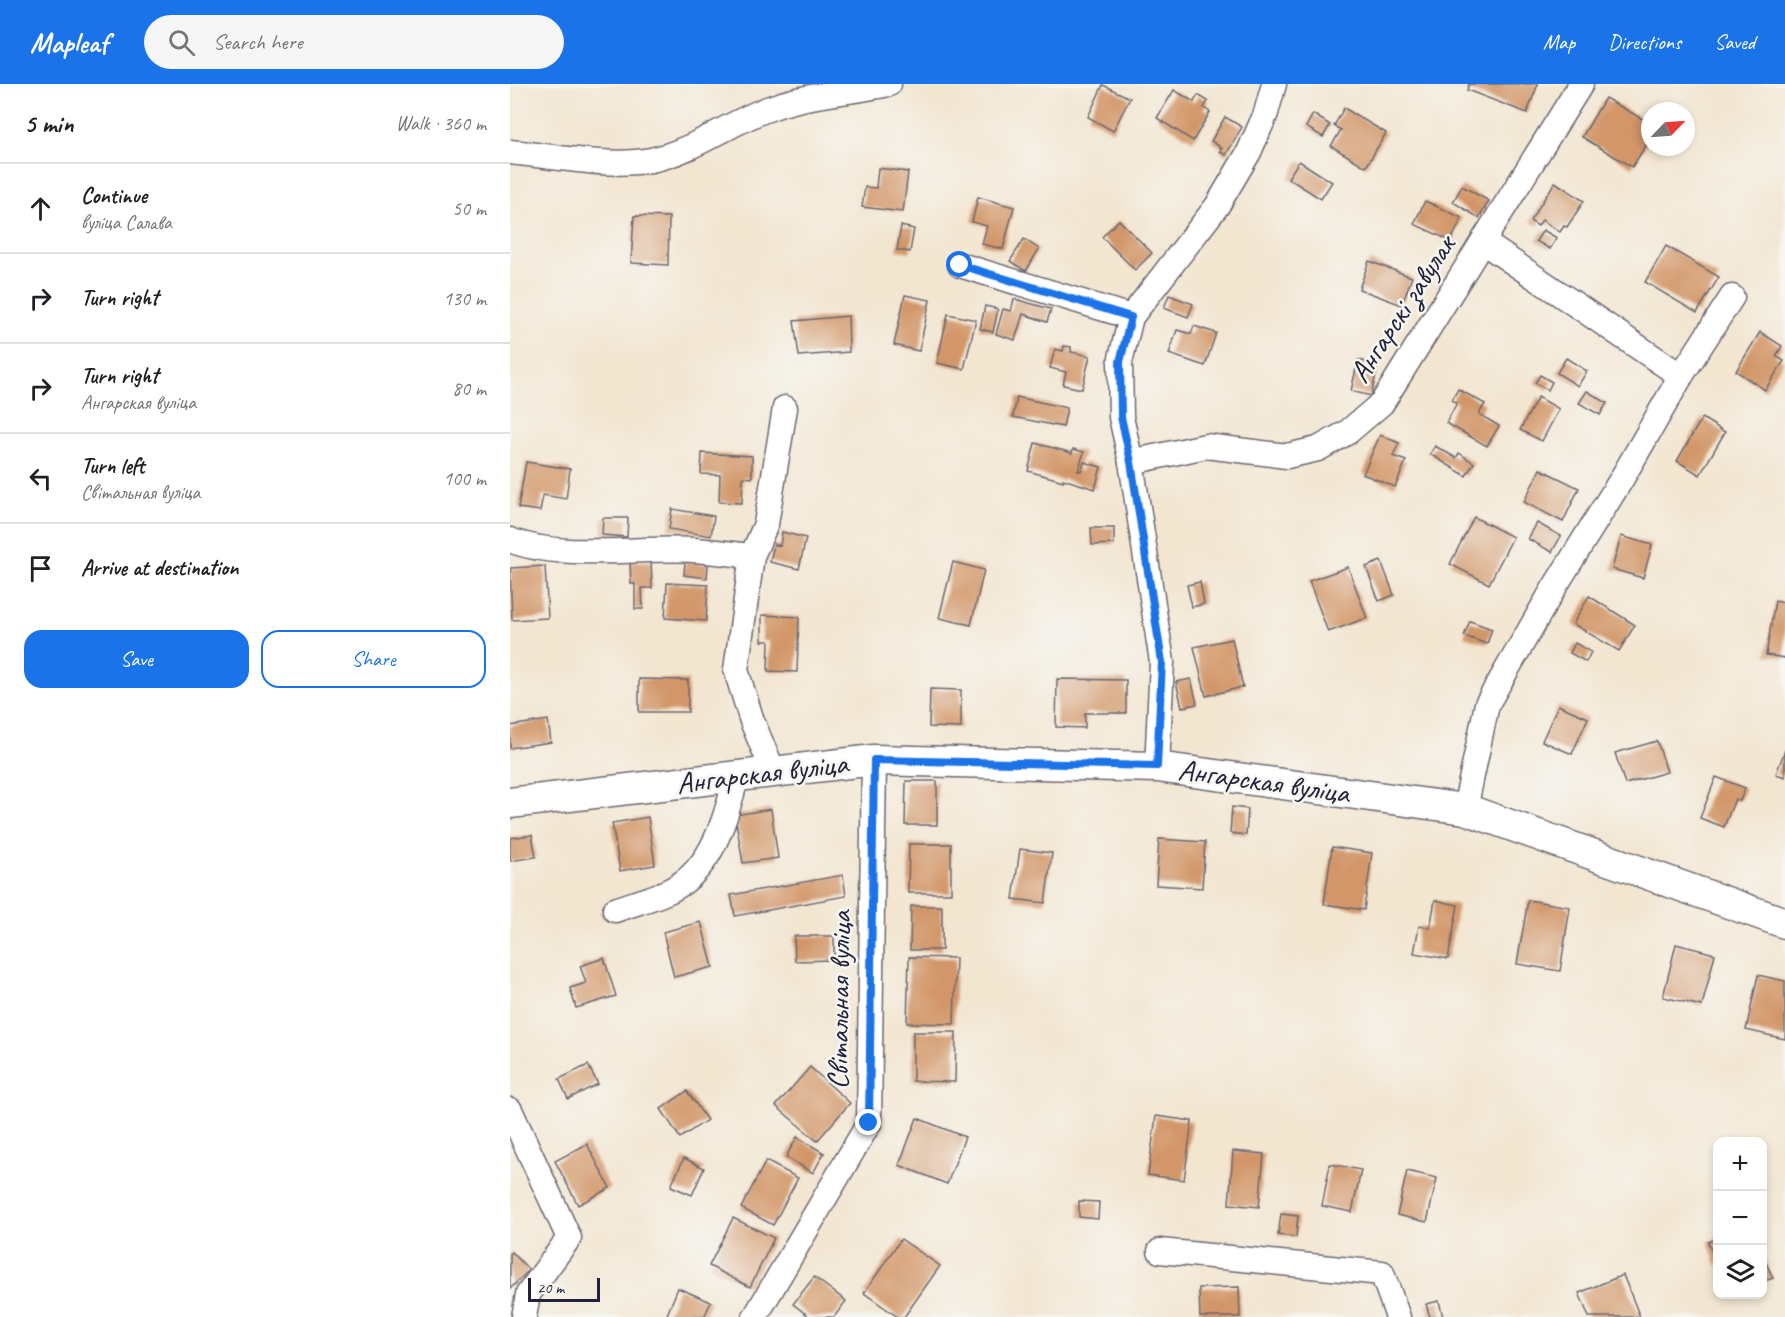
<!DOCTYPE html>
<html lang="en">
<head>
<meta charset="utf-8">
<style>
	body { margin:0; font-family:Caveat,sans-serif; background:#f6f6f6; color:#202124 }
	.controls { position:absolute; right:18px; bottom:18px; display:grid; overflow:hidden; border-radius:12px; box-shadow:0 3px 9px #0003 }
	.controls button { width:54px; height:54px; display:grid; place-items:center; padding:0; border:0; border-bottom:2px solid #e0e0e0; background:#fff; color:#202124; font:30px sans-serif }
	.compass { position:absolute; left:1131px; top:18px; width:54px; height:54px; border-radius:50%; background:#fff; box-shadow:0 3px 9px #0003; rotate:65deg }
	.scale { position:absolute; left:18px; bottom:15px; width:72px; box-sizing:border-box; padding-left:6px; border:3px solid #22223b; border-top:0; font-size:16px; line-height:21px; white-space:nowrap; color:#22223b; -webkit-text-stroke:4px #f6f6f2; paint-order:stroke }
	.stop { position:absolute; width:18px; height:18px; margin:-14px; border:4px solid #1a73e8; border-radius:50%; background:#fff }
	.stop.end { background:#1a73e8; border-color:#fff; box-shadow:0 2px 6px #0008 }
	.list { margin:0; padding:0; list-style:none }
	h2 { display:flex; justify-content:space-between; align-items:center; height:78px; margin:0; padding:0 24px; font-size:26px }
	h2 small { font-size:20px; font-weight:400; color:#757577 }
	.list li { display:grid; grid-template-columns:39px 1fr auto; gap:18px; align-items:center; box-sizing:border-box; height:90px; padding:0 24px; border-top:2px solid #e0e0e0 }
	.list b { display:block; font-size:22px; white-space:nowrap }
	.list p { margin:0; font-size:20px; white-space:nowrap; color:#757577 }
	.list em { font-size:20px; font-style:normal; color:#757577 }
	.actions { display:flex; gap:12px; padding:18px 24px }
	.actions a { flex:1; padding:14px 0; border:2px solid #1a73e8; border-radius:18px; text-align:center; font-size:21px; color:#1a73e8 }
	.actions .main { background:#1a73e8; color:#fff }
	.icon { flex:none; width:33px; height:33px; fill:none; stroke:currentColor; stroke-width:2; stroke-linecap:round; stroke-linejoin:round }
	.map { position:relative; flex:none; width:1275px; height:1233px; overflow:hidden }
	header { display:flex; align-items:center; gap:36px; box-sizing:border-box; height:84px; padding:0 30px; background:#1a73e8; color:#fff }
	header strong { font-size:28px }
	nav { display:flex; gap:33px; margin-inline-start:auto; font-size:21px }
	.search { width:420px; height:54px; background:#f6f6f6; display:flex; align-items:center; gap:15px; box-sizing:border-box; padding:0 21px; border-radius:33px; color:#757577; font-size:22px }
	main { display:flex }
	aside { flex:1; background:#fff }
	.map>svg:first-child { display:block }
</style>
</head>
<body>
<header>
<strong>Mapleaf</strong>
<div class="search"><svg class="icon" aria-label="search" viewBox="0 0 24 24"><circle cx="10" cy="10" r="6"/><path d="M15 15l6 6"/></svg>Search here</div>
<nav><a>Map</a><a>Directions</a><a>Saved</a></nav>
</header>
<main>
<aside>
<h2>5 min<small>Walk · 360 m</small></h2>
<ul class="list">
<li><svg class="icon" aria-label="ahead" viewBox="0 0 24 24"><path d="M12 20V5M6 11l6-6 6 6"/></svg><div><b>Continue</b><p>вуліца Салава</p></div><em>50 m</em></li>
<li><svg class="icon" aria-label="right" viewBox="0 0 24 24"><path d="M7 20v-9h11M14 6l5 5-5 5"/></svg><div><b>Turn right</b></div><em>130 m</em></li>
<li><svg class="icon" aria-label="right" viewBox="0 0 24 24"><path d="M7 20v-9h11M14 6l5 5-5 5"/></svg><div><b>Turn right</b><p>Ангарская вуліца</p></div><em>80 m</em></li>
<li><svg class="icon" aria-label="left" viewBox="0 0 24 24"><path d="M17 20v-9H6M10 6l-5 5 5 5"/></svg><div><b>Turn left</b><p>Світальная вуліца</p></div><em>100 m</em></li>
<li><svg class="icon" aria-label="arrive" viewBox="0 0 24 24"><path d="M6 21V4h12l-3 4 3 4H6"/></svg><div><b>Arrive at destination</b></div></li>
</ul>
<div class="actions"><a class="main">Save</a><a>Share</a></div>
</aside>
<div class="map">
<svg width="1275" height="1233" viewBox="0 0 1275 1233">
	<rect width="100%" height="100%" fill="#f6f6f2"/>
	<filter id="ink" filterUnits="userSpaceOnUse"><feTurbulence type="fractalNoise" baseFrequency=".0167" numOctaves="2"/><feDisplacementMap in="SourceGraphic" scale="12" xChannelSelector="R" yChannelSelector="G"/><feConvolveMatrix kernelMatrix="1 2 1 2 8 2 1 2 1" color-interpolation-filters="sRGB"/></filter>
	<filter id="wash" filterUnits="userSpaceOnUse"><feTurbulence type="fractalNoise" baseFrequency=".008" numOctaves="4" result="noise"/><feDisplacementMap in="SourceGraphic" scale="24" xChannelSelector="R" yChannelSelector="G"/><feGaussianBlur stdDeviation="1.35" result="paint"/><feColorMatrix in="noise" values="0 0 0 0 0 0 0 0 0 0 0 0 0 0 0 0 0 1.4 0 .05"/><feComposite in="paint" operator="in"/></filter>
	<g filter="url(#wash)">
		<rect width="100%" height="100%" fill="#f3e6d1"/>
		<g id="blocks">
			<!-- building -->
			<g fill="#d29668">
				<path d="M959 0H1028L1017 29 957 6Z"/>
				<path d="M593 1 620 14 603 47 578 33Z"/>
				<path d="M664 6 684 18 688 11 698 17 694 24 700 28 683 57 647 34Z"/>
				<path d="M1095 14 1140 39V55L1122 83 1072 53Z"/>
				<path d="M834 24 876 49 856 83 821 62 831 46 824 42Z"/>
				<path d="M803 30 820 41 813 53 796 43Z"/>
				<path d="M715 33 732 43 716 71 710 67 712 64 701 57Z"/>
				<path d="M789 77 822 98 811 115 778 94Z"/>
				<path d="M368 84 398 88 393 128 352 123 355 103 366 104Z"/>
				<path d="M1045 98 1074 117 1057 143 1054 142 1050 148 1032 136 1028 142 1020 137Z"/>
				<path d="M952 102 979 117 969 134 943 118Z"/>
				<path d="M468 113 504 123 493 165 472 160 477 142 462 138Z"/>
				<path d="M915 117 952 134 941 157 904 140Z"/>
				<path d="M124 132 159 133 158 181 121 179Z"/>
				<path d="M609 136 642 169 625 186 592 153Z"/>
				<path d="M391 142 404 145 400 168 387 166Z"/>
				<path d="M1033 146 1047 154 1040 165 1026 157Z"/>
				<path d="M514 155 529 165 516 187 500 177Z"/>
				<path d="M1156 162 1209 193 1187 229 1135 198Z"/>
				<path d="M859 177 902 193 892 221 849 205Z"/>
				<path d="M395 211 420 216 409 267 384 261Z"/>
				<path d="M659 211 683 220 678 233 654 224Z"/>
				<path d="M504 215 541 225 537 238 513 230 505 256 486 250 493 225 501 227Z"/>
				<path d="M475 222 488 225 483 248 470 245Z"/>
				<path d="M438 230 466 236 454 285 427 279Z"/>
				<path d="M338 232 339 268 289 272 284 237Z"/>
				<path d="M684 242 706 249 695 282 659 270 667 246 681 250Z"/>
				<path d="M1250 248 1272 262 1266 272 1274 277 1255 306 1226 287Z"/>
				<path d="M554 262 561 263V268L580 272 572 305 553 301 556 288 540 284 545 265 553 267Z"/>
				<path d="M1056 274 1077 287 1068 302 1047 289Z"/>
				<path d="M848 276 868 281 861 312 841 307Z"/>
				<path d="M1030 291 1042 298 1038 306 1025 299Z"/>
				<path d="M948 305 975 320 969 330 989 342 977 362 936 339 947 319 942 316Z"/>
				<path d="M1077 307 1097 319 1090 331 1069 319Z"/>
				<path d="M507 313 557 324 553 343 503 333Z"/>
				<path d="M1028 313 1049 325 1032 357 1010 346Z"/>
				<path d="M1192 334 1215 348 1190 391 1167 377Z"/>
				<path d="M870 351 889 359 883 372 896 377 885 403 853 390Z"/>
				<path d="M525 359 562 369 563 365 574 368 568 387H571L574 378 591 383 585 405 553 395V397L518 387Z"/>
				<path d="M925 362 946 374 949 369 964 379 956 392 920 370Z"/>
				<path d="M192 369 242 372V394L233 393 232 419 209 418 210 391 191 390Z"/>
				<path d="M16 378 60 385 56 415 33 411 30 427 8 424Z"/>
				<path d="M1030 385 1069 404 1053 438 1014 418Z"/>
				<path d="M162 425 204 432 201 452 159 445Z"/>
				<path d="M964 433 1003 453 979 500 940 480Z"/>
				<path d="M93 434H118L117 453 92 451Z"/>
				<path d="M1027 439 1051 452 1042 468 1018 455Z"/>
				<path d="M581 444H604V460L582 461Z"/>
				<path d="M272 448 296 454 289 485 260 478 264 460 270 462Z"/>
				<path d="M1111 452 1142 461 1133 494 1102 485Z"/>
				<path d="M120 477H141L142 504H132L133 525H125V500H121Z"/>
				<path d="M175 477 198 480 197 494 174 491Z"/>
				<path d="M871 477 884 511 869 517 856 483Z"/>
				<path d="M443 478 474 486 461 541 429 534Z"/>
				<path d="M35 482 38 534 2 536 0 484Z"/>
				<path d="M838 483 857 534 818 548 799 497Z"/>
				<path d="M690 498 694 520 682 523 677 501Z"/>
				<path d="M157 499 198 501 196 537 155 534Z"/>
				<path d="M1079 512 1125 541 1109 567 1063 540Z"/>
				<path d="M1265 517 1275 519V574L1256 571Z"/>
				<path d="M252 531 289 533 287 588 258 587 259 557H252Z"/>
				<path d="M960 537 982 545 977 560 954 552Z"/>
				<path d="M722 555 733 603 696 612 684 563Z"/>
				<path d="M1065 559 1081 568 1076 578 1060 569Z"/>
				<path d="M129 595 178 596V628H129Z"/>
				<path d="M547 595 616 596V629H575V644L546 643Z"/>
				<path d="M681 595 687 620 672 623 666 598Z"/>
				<path d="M420 605 451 606V644L419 643Z"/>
				<path d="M1048 621 1078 634 1062 670 1032 657Z"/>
				<path d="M38 636 41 658 0 664V642Z"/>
				<path d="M1147 657 1157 688 1115 700 1105 669Z"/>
				<path d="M1275 666V693L1266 690Z"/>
				<path d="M1206 693 1235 704 1230 717 1225 715 1214 743 1190 734Z"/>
				<path d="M396 697H427V741H395Z"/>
				<path d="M722 723 738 725 736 751 720 749Z"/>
				<path d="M261 725 268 774 233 779 225 731Z"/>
				<path d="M138 733 145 781 110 787 102 739Z"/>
				<path d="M22 751 26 773 0 777V754Z"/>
				<path d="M649 755 695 758 692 804 646 801Z"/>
				<path d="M399 760H441V809H398Z"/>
				<path d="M822 763 862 769 854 826 814 820Z"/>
				<path d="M510 765 542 769 535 819 503 815Z"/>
				<path d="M333 791 336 812 225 832 221 811Z"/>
				<path d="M925 816 948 821 938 875 904 869 909 842 920 844Z"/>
				<path d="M1018 816 1060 823 1050 887 1007 880Z"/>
				<path d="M401 822H432V866H400Z"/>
				<path d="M191 838 203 883 164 893 153 848Z"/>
				<path d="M284 852H324V876L285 877Z"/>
				<path d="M1166 860 1205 870 1192 922 1153 913Z"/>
				<path d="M399 873 446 874 444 940 397 939Z"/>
				<path d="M94 874 106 912 66 924 60 904 76 899 70 882Z"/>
				<path d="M1248 891 1275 897V955L1236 946Z"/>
				<path d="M403 948H446L445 998 403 997Z"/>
				<path d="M78 981 88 1000 58 1015 49 995Z"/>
				<path d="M300 983 340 1019 307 1057 266 1022Z"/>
				<path d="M177 1007 197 1036 170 1054 151 1025Z"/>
				<path d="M646 1032 682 1037 674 1096 638 1091Z"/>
				<path d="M407 1034 455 1053 437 1100 389 1081Z"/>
				<path d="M287 1053 314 1069 303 1089 276 1073Z"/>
				<path d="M77 1060 100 1104 68 1121 45 1077Z"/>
				<path d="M723 1067 754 1070 749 1123 719 1120Z"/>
				<path d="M174 1074 194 1084 182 1111 161 1102Z"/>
				<path d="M256 1077 288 1094 263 1141 231 1124Z"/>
				<path d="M820 1080 851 1086 842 1128 812 1122Z"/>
				<path d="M897 1087 927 1094 917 1138 887 1131Z"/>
				<path d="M569 1117 589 1118 588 1135 569 1133Z"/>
				<path d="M771 1130 788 1132 786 1153 768 1151Z"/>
				<path d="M223 1134 264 1154 240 1203 199 1182Z"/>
				<path d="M1208 1154V1182H1207L1198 1158Z"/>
				<path d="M391 1155 430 1182 394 1233H388L354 1209Z"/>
				<path d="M2 1168 19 1186 0 1205V1170Z"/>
				<path d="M1252 1170 1263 1194 1252 1198Z"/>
				<path d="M1113 1191 1130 1233H1079L1069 1209Z"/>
				<path d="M304 1193 336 1217 324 1233H300L283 1220Z"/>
				<path d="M729 1203 730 1233H690L689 1204Z"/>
				<path d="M168 1204 201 1218 194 1233H156Z"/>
				<path d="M929 1217 933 1233H920L916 1220Z"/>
			</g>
		</g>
	</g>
	<g filter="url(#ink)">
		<use href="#blocks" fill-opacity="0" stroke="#6b6770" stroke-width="1.5"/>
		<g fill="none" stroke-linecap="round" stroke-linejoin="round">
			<defs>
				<g id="minor">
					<path d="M0 68C43 72 100 84 141 76 185 67 221 37 263 23 300 10 341 8 379 0"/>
					<path d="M973 158 1171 292"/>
					<path d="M450 181 621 233"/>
					<path d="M621 378 696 362 777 372 808 365 838 348 872 319 1071 0"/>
					<path d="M0 456C50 476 128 463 183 466 202 467 222 470 242 472L226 586 242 637 263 687"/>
					<path d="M242 472 256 440 275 324"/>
					<path d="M647 683 652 578 621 378 611 333 610 278 621 233 707 122 739 68 756 29 764 0"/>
					<path d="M955 725 977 620 1044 504 1111 396 1171 292 1222 213"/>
					<path d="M105 826C121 820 138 816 154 809 202 790 214 737 227 692"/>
					<path d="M0 1026 59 1154 18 1210 14 1233"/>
					<path d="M650 1167 872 1189 888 1233"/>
					<path d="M245 1233 359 1039 364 676"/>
				</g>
				<path id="tertiary" d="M0 719 364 676 647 683 955 725 1275 839"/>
			</defs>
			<!-- minor casing -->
			<use href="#minor" stroke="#6b6770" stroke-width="27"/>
			<!-- tertiary casing -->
			<use href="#tertiary" stroke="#6b6770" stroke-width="33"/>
			<!-- minor -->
			<use href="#minor" stroke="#fff" stroke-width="24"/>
			<!-- tertiary -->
			<use href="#tertiary" stroke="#fff" stroke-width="30"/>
		</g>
	</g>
	<g fill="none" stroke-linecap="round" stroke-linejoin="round" filter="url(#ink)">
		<!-- route -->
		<path stroke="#1a73e8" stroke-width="8" d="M359 1039 364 676 647 682 652 578 621 378 611 333 610 278 621 233 450 181"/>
	</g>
	<g text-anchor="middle" stroke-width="5" stroke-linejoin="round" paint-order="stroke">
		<!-- street labels -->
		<g font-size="30" fill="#22223b" stroke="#f6f6f2">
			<text transform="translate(892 225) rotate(-57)" y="10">Ангарскі завулак</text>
			<text transform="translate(252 689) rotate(-7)" y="10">Ангарская вуліца</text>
			<text transform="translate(754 697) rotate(8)" y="10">Ангарская вуліца</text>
			<text transform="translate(329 916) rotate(-89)" y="10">Світальная вуліца</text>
		</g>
	</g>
</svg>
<div class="controls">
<button>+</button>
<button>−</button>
<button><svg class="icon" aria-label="layers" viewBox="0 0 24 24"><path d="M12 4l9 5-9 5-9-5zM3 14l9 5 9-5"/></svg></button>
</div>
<svg class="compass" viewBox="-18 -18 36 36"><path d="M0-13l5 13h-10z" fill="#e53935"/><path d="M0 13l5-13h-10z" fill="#757577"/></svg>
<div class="scale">20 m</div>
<div class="stop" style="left:450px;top:181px"></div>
<div class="stop end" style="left:359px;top:1039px"></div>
</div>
</main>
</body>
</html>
